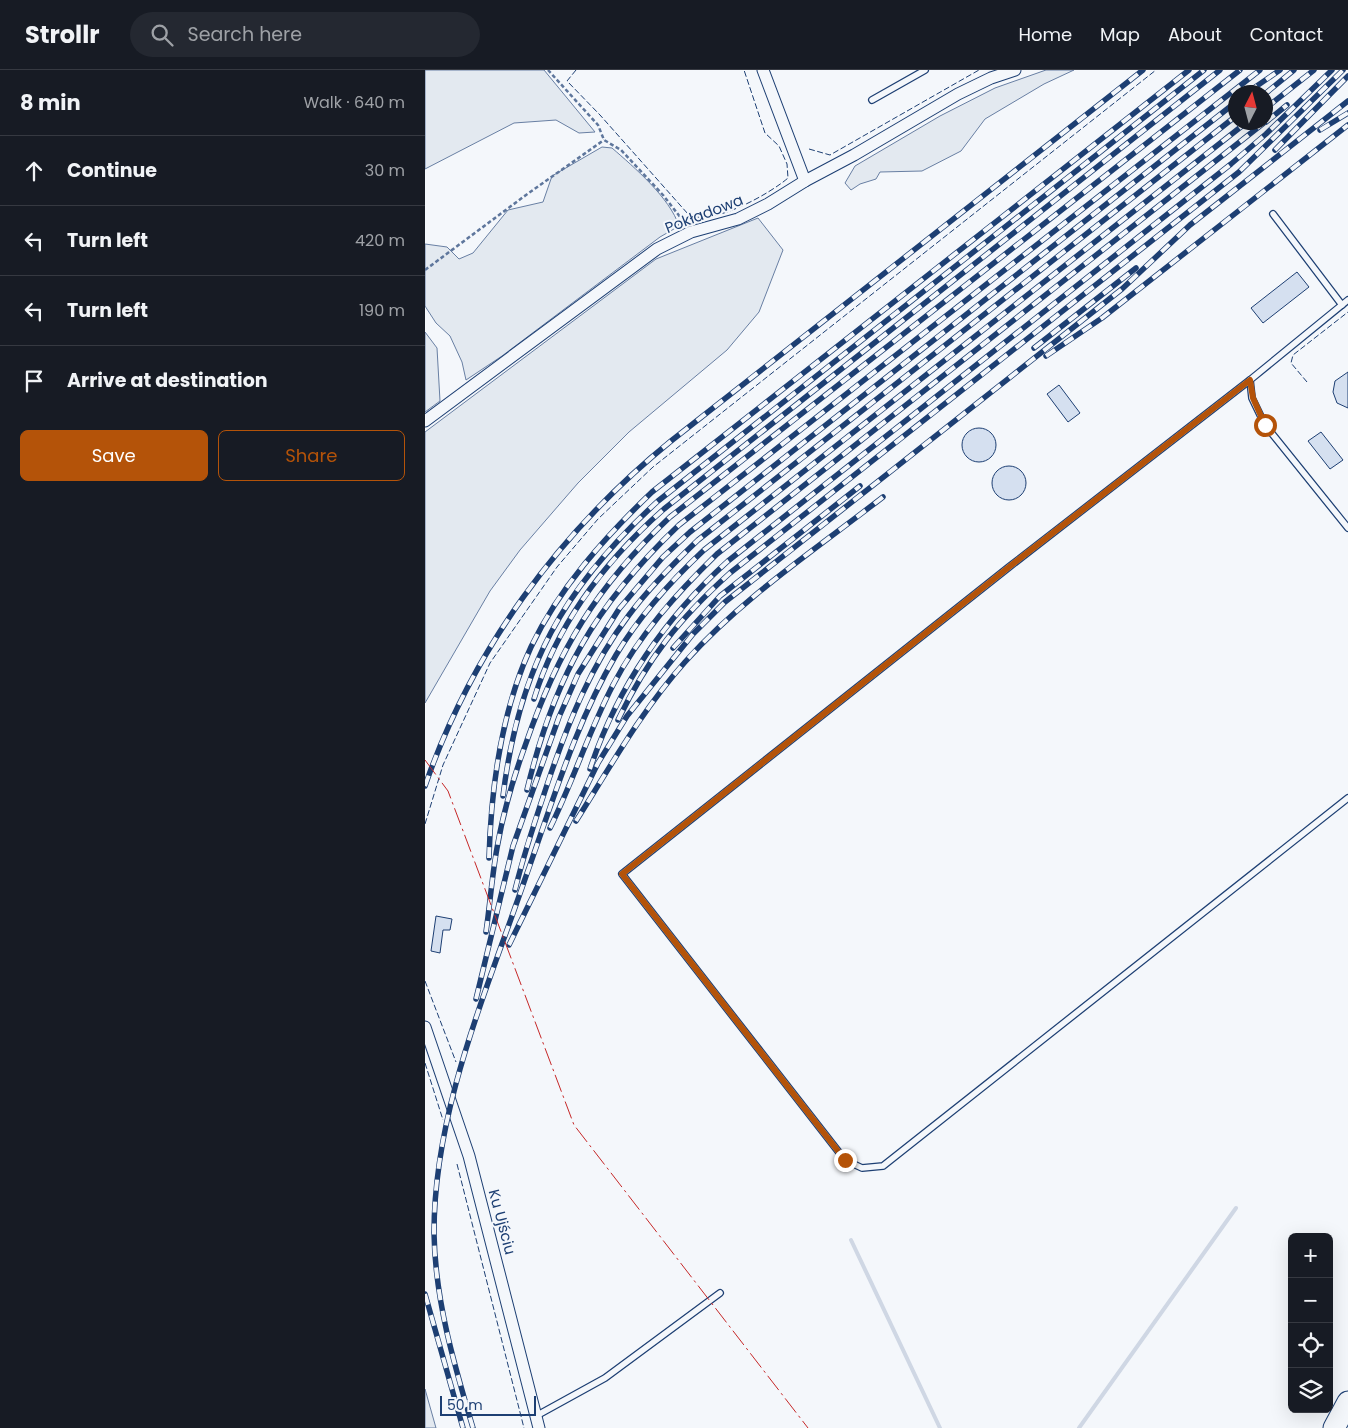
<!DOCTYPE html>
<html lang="en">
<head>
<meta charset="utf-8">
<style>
	body { margin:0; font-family:Poppins,sans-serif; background:#242831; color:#f1f3f6 }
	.controls { position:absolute; right:15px; bottom:15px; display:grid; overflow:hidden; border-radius:8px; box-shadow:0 5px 20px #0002 }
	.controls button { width:45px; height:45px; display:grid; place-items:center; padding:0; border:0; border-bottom:1px solid #363941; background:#171b24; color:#f1f3f6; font:25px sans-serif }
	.compass { position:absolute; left:803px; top:15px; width:45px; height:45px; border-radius:50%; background:#171b24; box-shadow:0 5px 20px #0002; rotate:6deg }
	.scale { position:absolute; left:15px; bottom:12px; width:96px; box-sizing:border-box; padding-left:5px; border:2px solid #1d3f73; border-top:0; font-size:14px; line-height:18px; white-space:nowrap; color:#1d3f73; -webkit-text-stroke:4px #f4f7fb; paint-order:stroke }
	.stop { position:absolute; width:15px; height:15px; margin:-11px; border:4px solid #b45309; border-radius:50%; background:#fff }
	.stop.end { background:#b45309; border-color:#fff; box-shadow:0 1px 5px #0008 }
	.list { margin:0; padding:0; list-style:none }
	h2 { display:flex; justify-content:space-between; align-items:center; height:65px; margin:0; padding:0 20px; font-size:21px }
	h2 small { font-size:16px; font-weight:400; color:#9ea1a6 }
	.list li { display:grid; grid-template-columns:32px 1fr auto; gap:15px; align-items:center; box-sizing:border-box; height:70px; padding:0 20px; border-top:1px solid #363941 }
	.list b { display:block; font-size:19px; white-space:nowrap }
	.list em { font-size:16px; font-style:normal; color:#9ea1a6 }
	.actions { display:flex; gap:10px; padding:15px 20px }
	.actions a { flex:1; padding:11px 0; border:1px solid #b45309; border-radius:8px; text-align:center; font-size:18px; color:#b45309 }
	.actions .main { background:#b45309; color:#fff }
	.icon { flex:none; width:28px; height:28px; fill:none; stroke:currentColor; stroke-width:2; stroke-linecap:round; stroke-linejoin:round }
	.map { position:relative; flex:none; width:923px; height:1358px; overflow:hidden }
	header { display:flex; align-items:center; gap:30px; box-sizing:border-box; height:70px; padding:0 25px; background:#171b24; border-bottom:1px solid #363941 }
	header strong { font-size:24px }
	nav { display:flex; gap:28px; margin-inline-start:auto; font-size:18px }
	.search { width:350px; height:45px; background:#242831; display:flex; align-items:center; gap:12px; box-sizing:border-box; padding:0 18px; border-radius:28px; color:#9ea1a6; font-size:19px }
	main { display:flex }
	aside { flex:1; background:#171b24 }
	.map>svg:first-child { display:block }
</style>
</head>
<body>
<header>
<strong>Strollr</strong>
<div class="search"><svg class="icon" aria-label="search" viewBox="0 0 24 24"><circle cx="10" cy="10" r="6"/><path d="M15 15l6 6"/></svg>Search here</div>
<nav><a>Home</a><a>Map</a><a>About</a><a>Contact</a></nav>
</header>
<main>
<aside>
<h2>8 min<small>Walk · 640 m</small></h2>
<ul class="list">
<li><svg class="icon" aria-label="ahead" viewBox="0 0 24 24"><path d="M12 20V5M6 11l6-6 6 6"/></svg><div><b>Continue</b></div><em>30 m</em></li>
<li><svg class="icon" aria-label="left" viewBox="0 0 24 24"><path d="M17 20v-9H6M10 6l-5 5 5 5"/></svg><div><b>Turn left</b></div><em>420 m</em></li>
<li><svg class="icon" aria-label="left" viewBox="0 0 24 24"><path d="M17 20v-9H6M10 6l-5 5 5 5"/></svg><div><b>Turn left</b></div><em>190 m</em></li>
<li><svg class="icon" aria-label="arrive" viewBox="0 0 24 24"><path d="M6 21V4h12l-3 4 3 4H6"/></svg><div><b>Arrive at destination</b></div></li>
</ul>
<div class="actions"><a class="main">Save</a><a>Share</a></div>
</aside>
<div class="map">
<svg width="923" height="1358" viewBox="0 0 923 1358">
	<rect width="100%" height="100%" fill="#f4f7fb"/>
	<!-- green -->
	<g fill="#e3e9f0" stroke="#687fa3">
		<path d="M0 0H119L170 62 154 63 131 50 89 53 0 99Z"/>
		<path d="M621 0H649L619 14 560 49 536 81 497 101 455 102 451 109 435 114 426 120 420 113 430 96 515 46 570 18Z"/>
		<path d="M177 77 187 78C209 97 245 128 254 156L235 167 77 286 41 310 37 292 25 266 11 253 0 236V174L22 177 34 189 48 183 83 140 118 132 127 106Z"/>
		<path d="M333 148 358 180 334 242 302 280 204 362 153 413 95 480 65 521 0 633V362L231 189Z"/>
		<path d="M0 262 12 278 15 331 0 342Z"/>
		<path d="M0 1319 11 1358H0Z"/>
	</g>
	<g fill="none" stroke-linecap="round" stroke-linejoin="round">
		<!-- stream -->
		<g stroke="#cfd7e4" stroke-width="4">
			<path d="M426 1170 515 1358"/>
			<path d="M654 1358 811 1138"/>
		</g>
	</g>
	<!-- building -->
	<g fill="#d5e0f0" stroke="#1d3f73">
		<path d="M872 202 884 217 838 253 826 238Z"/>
		<path d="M923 302V338L912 333 908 322 910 311Z"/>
		<path d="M634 315 655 343 643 352 622 324Z"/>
		<circle cx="554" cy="375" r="17"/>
		<path d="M896 362 918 390 905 399 883 371Z"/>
		<circle cx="584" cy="413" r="17"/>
		<path d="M11 846 27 849 25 860H18L15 883 6 881Z"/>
	</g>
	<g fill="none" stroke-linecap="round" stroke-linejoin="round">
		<defs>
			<g id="lane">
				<path d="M447 30 500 0"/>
				<path d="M848 144 917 235"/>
				<path d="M923 230 825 310 827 328 840 355 923 458"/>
				<path d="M825 310 584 497 197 804 420 1090 437 1098 458 1096 923 728"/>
				<path d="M111 1346 180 1308 295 1223"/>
			</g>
			<g id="street">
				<path d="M338 0 380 111"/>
				<path d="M0 351 232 179 266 162 313 149 343 134 380 111 429 85 533 24 566 8 590 0"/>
				<path d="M0 957 44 1086 114 1358"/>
			</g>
			<path id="highway" d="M909 1358 923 1332"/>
		</defs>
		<!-- lane casing -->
		<use href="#lane" stroke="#1d3f73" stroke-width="8"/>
		<!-- street casing -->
		<use href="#street" stroke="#1d3f73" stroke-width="13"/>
		<!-- highway casing -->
		<use href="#highway" stroke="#1d3f73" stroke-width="23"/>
		<!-- path -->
		<g stroke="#5e769c" stroke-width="2.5" stroke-dasharray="4 2.5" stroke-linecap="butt">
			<path d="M123 0 173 55 179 70 196 80 238 125 259 152"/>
			<path d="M0 200 101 125 179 70"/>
		</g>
		<!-- lane -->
		<use href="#lane" stroke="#f4f7fb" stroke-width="5.5"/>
		<!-- street -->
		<use href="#street" stroke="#f4f7fb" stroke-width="11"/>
		<!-- highway -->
		<use href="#highway" stroke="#f4f7fb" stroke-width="21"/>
		<defs>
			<g id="rail">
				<path d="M823 22 855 0"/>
				<path d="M841 23 869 0"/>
				<path d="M841 38 889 0"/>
				<path d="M841 52 862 35"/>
				<path d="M895 60 923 43"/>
				<path d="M850 80 923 6"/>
				<path d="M609 278 711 198"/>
				<path d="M621 286 677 248 923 55"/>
				<path d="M248 578 295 526 435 416"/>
				<path d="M109 629C132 554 181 490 239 439L795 0"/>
				<path d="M193 650C223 588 254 549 305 503L814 102 918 0"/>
				<path d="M165 699C192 618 240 548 303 491L806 94 841 64 907 0"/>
				<path d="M0 716C47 580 134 462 246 371L718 0"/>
				<path d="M102 720C129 607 170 535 254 455L835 0"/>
				<path d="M78 726C94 597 138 518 233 431L779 0"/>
				<path d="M151 751C185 697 217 640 260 592 317 528 391 479 458 427"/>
				<path d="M125 758C148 711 164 661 188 615 214 565 252 523 292 484L840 52"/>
				<path d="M64 788C66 718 76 642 106 577 134 518 180 467 227 422L764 0"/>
				<path d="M90 820C99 783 111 748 123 712 143 653 166 595 204 545 224 518 248 494 273 470L811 46"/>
				<path d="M61 862C65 834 67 806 72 778 78 743 88 709 100 676 133 580 171 517 245 447L815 0"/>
				<path d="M84 875 173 693 202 646 268 564 300 532 697 219 765 155 923 31"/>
				<path d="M51 929 88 776 134 647 153 604 194 539 238 487 265 462 811 32"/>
				<path d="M0 1224 38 1358"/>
				<path d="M48 1358C29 1294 10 1230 9 1163 9 1040 61 923 100 809 127 734 150 654 191 585 215 545 246 511 279 480L822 52"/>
			</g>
		</defs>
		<!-- rail casing -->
		<use href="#rail" stroke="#1d3f73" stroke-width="5.5"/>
		<!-- rail -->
		<use href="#rail" stroke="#f4f7fb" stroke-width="4" stroke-dasharray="11" stroke-linecap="butt"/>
		<!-- fence -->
		<g stroke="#1d3f73" stroke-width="1" stroke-dasharray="6 2.5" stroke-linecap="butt">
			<path d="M151 0 142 11 175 45 263 144C285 158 346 123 363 108L362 94 354 76 340 63 319 0"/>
			<path d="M384 79 405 85 554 0"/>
			<path d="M882 312 866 293 868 285 923 242"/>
			<path d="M0 754 18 695 65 593 132 497 173 449 228 397 731 0"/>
			<path d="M0 911 31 992"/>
			<path d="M0 993 18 1050"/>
			<path d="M32 1094 99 1358"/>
		</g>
		<!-- power -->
		<path stroke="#c62828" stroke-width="1" stroke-dasharray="18 4 2.5 4" stroke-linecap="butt" d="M0 690 23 721 149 1055 383 1358"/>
	</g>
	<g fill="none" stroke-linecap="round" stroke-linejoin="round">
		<!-- route -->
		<path stroke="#b45309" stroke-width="6" d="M420 1090 197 804 584 497 825 310 828 328 840 355"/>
	</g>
	<g text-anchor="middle" stroke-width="4" stroke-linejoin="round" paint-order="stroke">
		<!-- street labels -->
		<g font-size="15" fill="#1d3f73" stroke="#f4f7fb">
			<text transform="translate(279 144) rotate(-21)" y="5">Pokładowa</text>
			<text transform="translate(77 1152) rotate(75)" y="5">Ku Ujściu</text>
		</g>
	</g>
</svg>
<div class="controls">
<button>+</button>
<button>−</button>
<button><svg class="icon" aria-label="locate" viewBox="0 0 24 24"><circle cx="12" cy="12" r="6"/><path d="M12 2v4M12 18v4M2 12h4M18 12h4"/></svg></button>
<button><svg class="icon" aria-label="layers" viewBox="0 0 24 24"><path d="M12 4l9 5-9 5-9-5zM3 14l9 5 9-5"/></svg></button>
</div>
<svg class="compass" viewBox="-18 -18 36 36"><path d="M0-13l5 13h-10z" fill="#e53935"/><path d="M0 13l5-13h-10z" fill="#9ea1a6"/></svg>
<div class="scale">50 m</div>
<div class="stop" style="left:840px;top:355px"></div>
<div class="stop end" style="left:420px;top:1090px"></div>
</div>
</main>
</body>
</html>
